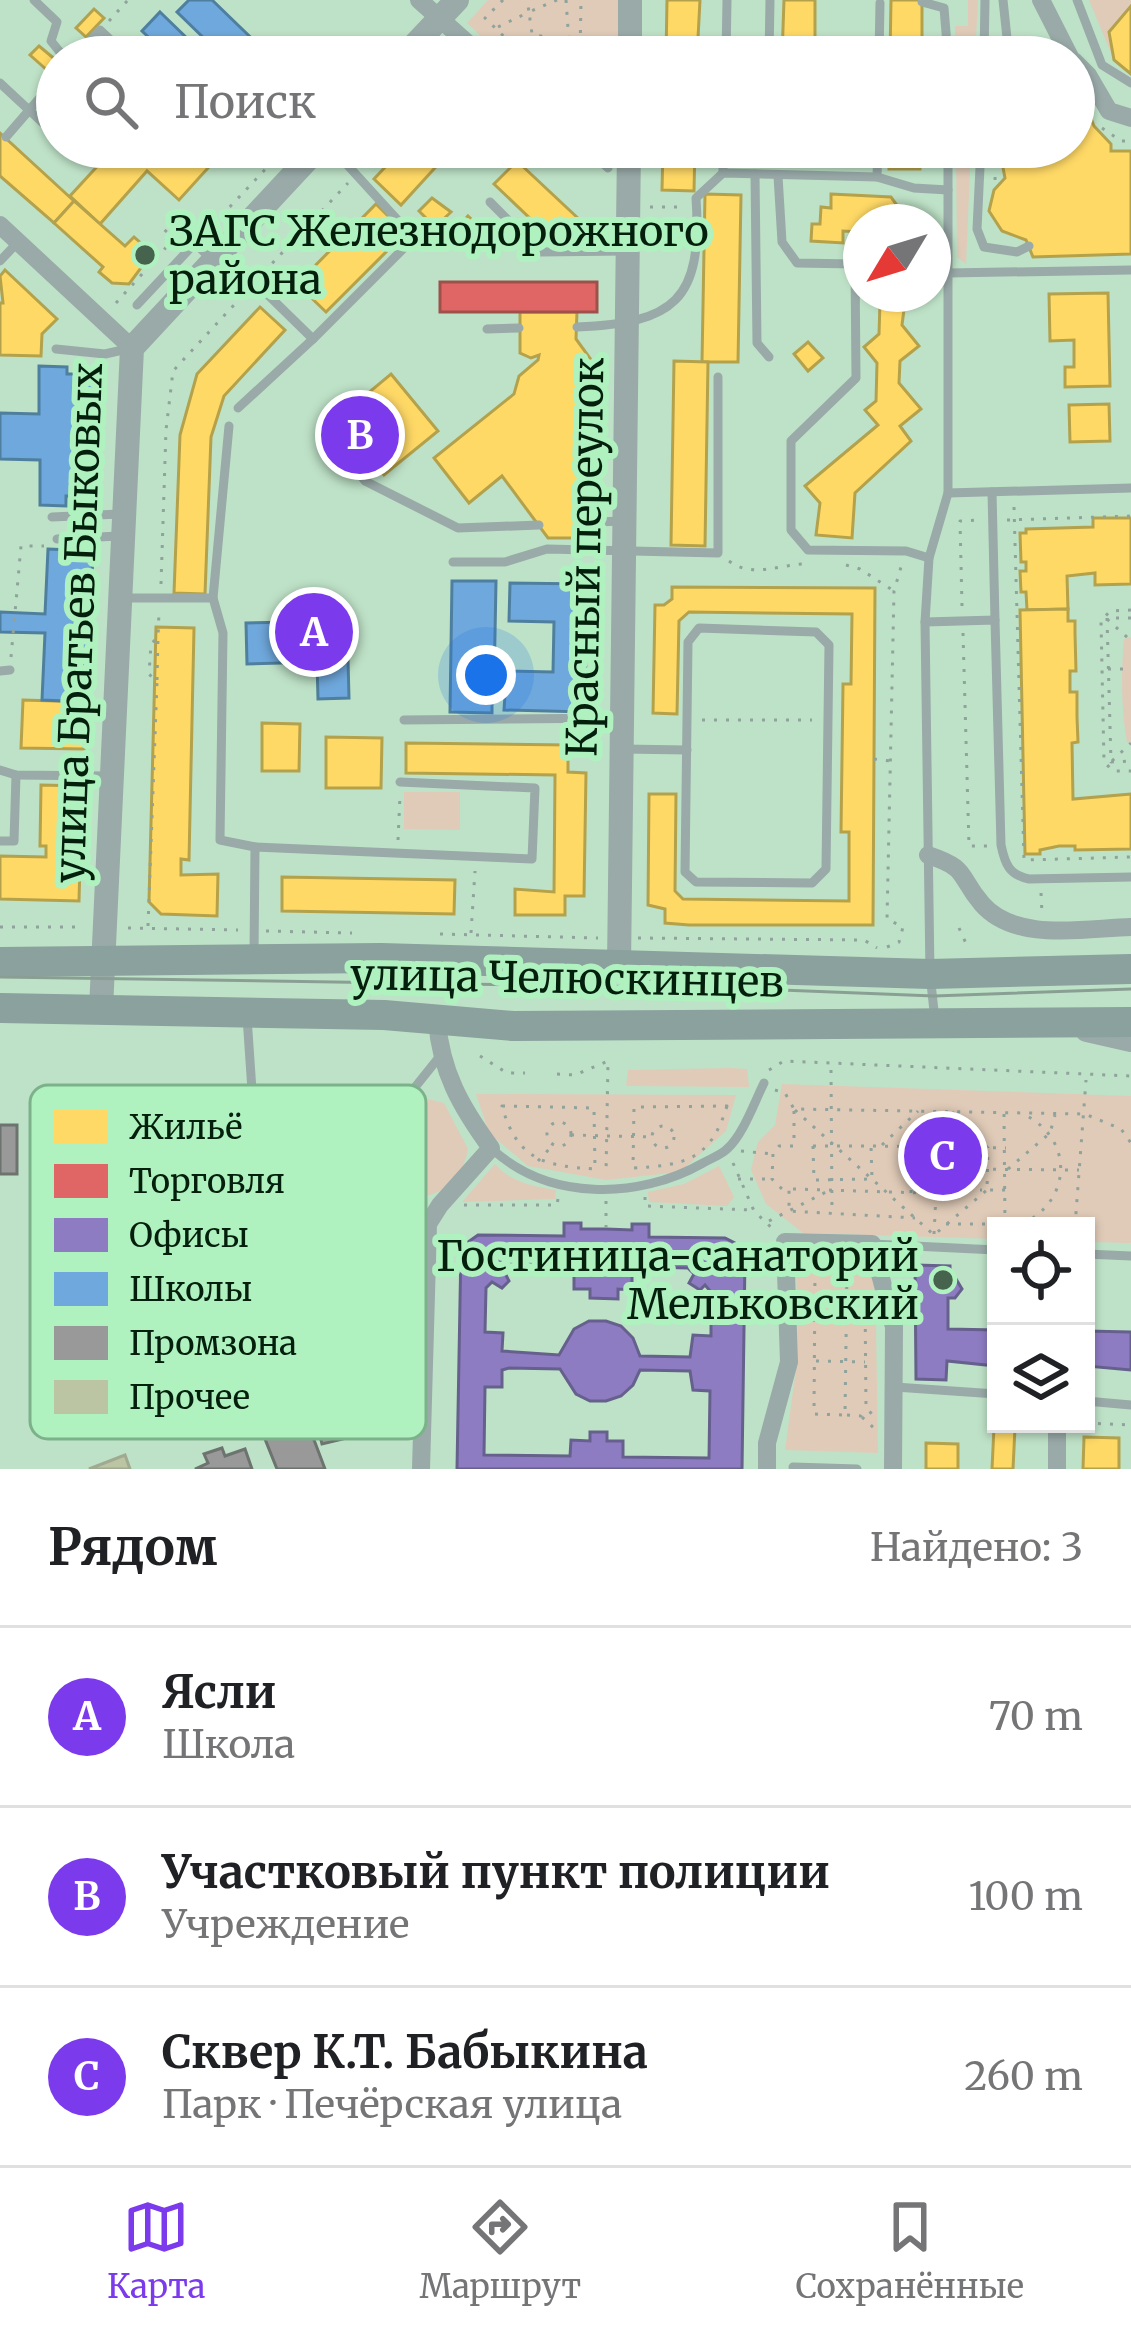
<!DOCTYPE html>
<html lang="ru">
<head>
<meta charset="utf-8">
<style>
	body { margin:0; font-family:Merriweather,serif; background:#f6f6f6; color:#202124 }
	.controls { position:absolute; right:36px; bottom:36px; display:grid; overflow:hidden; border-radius:0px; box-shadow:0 3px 9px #0004 }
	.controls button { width:108px; height:108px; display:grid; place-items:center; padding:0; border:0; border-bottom:3px solid #e0e0e0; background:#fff; color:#202124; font:60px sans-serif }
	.compass { position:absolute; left:843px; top:204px; width:108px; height:108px; border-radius:50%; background:#fff; box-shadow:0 3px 9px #0004; rotate:232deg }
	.you { position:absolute; left:486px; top:675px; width:42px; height:42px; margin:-30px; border:9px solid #fff; border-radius:50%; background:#1a73e8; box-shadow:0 0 0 18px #1a73e833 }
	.badge { display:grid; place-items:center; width:78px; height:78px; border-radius:50%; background:#7c3aed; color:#fff; font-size:39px; font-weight:700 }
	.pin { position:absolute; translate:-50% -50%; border:6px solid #fff; box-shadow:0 3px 12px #0006 }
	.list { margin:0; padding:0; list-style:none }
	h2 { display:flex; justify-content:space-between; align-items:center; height:156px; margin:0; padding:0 48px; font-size:51px }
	h2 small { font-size:39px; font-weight:400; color:#757577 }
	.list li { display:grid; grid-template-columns:78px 1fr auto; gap:36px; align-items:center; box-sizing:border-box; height:180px; padding:0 48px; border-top:3px solid #e0e0e0 }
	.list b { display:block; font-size:45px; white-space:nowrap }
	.list p { margin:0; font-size:39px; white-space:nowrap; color:#757577 }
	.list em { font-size:39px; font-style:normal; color:#757577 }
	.icon { flex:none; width:66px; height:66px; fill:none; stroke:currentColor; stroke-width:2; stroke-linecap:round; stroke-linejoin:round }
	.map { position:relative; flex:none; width:1131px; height:1469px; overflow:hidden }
	.search { position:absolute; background:#fff; box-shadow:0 3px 9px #0004; left:36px; right:36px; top:36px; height:132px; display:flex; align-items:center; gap:30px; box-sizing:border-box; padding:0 42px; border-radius:66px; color:#757577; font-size:45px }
	.sheet { height:696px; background:#fff }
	nav { display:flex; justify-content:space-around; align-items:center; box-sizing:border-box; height:168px; border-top:3px solid #e0e0e0; background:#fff; font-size:33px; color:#757577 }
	nav a { display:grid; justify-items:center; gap:6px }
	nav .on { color:#7c3aed }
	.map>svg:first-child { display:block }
</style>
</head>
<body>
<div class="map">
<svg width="1131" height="1469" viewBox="0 0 1131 1469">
	<rect width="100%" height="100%" fill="#bee2c7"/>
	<!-- green -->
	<g fill="#e0cbb8">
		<path d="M488 0H620L619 57H503L467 23Z"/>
		<path d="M968 0H978L975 57H955V26H968Z"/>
		<path d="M1089 0H1131V74L1114 60Z"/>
		<path d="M956 147H971L966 264 957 257Z"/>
		<path d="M1131 637V743L1127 742C1121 709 1121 672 1124 639Z"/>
		<path d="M404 792H460V830L404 829Z"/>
		<path d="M730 1068 747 1069 749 1087 626 1086 628 1070Z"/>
		<path d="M782 1084 1131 1096V1243L1086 1242V1226H996V1239L803 1233 766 1204 751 1170 758 1142 775 1125Z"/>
		<path d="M476 1094 736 1095 726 1131 680 1172 606 1180 528 1166 489 1133Z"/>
		<path d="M428 1099 444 1103 468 1149C463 1174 451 1190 426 1196Z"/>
		<path d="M495 1164C512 1183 533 1186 556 1190L555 1199 462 1202Z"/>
		<path d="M719 1166 734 1197 727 1206 649 1202 648 1192 684 1184Z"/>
		<path d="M796 1260 875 1261 878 1453 785 1450 798 1354Z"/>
	</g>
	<!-- homes -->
	<g fill="#ffd966" stroke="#b4a14b" stroke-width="3">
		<path d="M667 0H700L697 57H666Z"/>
		<path d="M784 0H815V57H782Z"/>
		<path d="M891 0H922V57H890Z"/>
		<path d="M1131 6V74L1114 60 1109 32Z"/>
		<path d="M94 9 104 18 86 37 76 28Z"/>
		<path d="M39 46 57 61 48 71 30 55Z"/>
		<path d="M1074 75 1094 126 1111 144V151H1131V254L1033 257 1026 240 1002 231 989 211 994 190 1005 178 999 147H1074Z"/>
		<path d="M0 133 74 201 54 223 0 176Z"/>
		<path d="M115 147H135L153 163 168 147H227L179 200 147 171 100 224 70 196Z"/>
		<path d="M404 147H454L401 205 374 179Z"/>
		<path d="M663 147H695L694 191 662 190Z"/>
		<path d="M889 147H921L920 169H889Z"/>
		<path d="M517 161 581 221 558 245 494 184Z"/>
		<path d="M705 194 741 195 738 362H702Z"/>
		<path d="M831 194 891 197 909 222H861V232L843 231V243L811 241 812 224H820L821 207 831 208Z"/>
		<path d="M432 198 451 212 435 227 419 211Z"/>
		<path d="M74 201 125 246 134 237 152 253 129 284 112 283 99 272 103 267 54 223Z"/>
		<path d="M376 204 405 233 326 312 297 284Z"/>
		<path d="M468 216 479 226 459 249 447 240Z"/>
		<path d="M5 270 57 319 42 334 41 356 0 355V303H3L0 276Z"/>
		<path d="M1108 293 1110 386 1065 387V367H1074V340L1050 341 1049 294Z"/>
		<path d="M874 294H906L902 325 919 346 900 361 899 383 921 409 900 426 911 441 855 493 852 538 816 535 820 503 805 486 878 425 865 410 876 401 877 363 864 347 879 334 880 302Z"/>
		<path d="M260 307 285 330 224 396 211 437 205 594 174 593 180 435 197 374Z"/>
		<path d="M520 312H577L576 339 592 361 595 538H548L502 476 469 503 434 458 514 394 519 376 538 360 539 355 531 358 520 353Z"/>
		<path d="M808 342 823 358 808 371 794 354Z"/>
		<path d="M674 361 708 362 705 546 671 545Z"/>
		<path d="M391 374 438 431 384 475 338 418Z"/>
		<path d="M1109 404 1110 441 1070 442 1069 405Z"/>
		<path d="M1093 518H1131V584L1095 585V573L1067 576 1068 609 1027 610 1026 592H1021L1020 571H1026V562H1021L1020 533H1026V529L1093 527Z"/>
		<path d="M672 587 875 588 873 925H689L665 923V909L648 905 649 794H676L675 891 683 899 849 901V832H841L843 684H851L852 614 689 612 679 621 677 714 653 713 655 605H664L672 599Z"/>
		<path d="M1068 609V621H1075V633L1076 671H1070V692H1077V717L1078 742 1072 743 1073 799 1131 794V849L1075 850V846H1059L1040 850V854H1025L1020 610Z"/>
		<path d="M156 627 194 628 189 860 181 859V875L218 874 217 916 161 914 149 902Z"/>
		<path d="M23 700 87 702 84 749 21 748Z"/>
		<path d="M262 723 300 724 299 771H262Z"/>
		<path d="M326 737 382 738 381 788H326Z"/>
		<path d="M406 743 568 745V772L586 773 584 896H565V915H515V889L554 892 555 775 406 773Z"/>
		<path d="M41 785 82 786 79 901 0 899V856L46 857V846H40Z"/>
		<path d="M282 877 455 880 454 914 282 911Z"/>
		<path d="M994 1427 1015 1428 1013 1469H992Z"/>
		<path d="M1084 1437 1119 1438V1469H1083Z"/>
		<path d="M926 1443 958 1444V1469H926Z"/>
	</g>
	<!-- shops -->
	<rect fill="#e06666" stroke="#9e514b" stroke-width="3" x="440" y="282" width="157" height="30"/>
	<!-- offices -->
	<g fill="#8e7cc3" stroke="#65608c" stroke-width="3" fill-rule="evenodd">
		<path d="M564 1223H581V1229H606L632 1230V1224H649V1237L725 1238 741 1246 745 1258 742 1469H457L461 1247 478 1235 564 1236ZM510 1265 557 1266V1271H574V1289H590V1298L618 1299V1289L632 1290V1272H649V1267L688 1268 694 1274 689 1283 700 1290 705 1285 711 1292V1336L693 1335 690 1357 640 1356 633 1338 621 1326 606 1321H589L574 1329 559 1355 502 1351 503 1333 485 1332 486 1288 492 1282 502 1288 509 1281 504 1271ZM509 1368 560 1369 576 1394 590 1401H606L621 1396 633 1385 640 1370 690 1371 693 1390 710 1391 709 1458 623 1457V1441H607V1432H590V1441L571 1440 570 1456 484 1455 485 1387H502V1370Z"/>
		<path d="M915 1265 950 1266V1279H956L962 1289 955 1298H948V1329L996 1330V1366L947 1361 946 1380 916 1379Z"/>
		<path d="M1086 1331 1131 1332V1370L1086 1366Z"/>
	</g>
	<!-- schools -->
	<g fill="#6fa8dc" stroke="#4f7f9e" stroke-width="3">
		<path d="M189 0H212L271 57H214L208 52 213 47 177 12Z"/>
		<path d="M160 12 193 44 181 57H169L142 31Z"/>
		<path d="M39 366 67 367V374H93L92 496H66V506L40 505V460L0 459V413L39 414Z"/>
		<path d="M48 549 93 551 87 702 42 700 45 633 0 632V612L45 614Z"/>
		<path d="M452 581H496L494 687H504V671L553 672 554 622 509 621 510 583 587 584 585 712 504 710 505 695H492V713L450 712Z"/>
		<path d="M347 621 349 698 318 699 317 662 247 664 246 623Z"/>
	</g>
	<!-- industry -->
	<g fill="#999" stroke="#6d746f" stroke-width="3">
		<rect x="0" y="1125" width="17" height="49"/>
		<path d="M322 1357 343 1439 322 1444 301 1362Z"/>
		<path d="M302 1408 325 1469H277L259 1424Z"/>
		<path d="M222 1448 225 1456 245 1449 252 1469H195L208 1463 204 1454Z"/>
	</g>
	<!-- building -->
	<path fill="#bbc5a3" stroke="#9faa91" stroke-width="3" d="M125 1455 130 1469H89Z"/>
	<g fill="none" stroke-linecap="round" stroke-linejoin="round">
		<!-- path -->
		<g stroke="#90a29c" stroke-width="3" stroke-dasharray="3 9" stroke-linecap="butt">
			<path d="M503 0 485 18 525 57"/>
			<path d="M557 0 529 12 532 34 541 36 542 51 564 57"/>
			<path d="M566 0 570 57"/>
			<path d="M109 21 128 0"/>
			<path d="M498 27 529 12 527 0"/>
			<path d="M374 57 384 47"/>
			<path d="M580 57 581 0"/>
			<path d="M1102 128 1121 141H1131"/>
			<path d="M367 163 383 147"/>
			<path d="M995 180 996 155"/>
			<path d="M650 207H682"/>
			<path d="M205 233 277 157"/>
			<path d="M264 272 348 183"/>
			<path d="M116 303 170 243 162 235 187 208"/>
			<path d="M1014 507 1024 860 1131 857"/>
			<path d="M1007 520 1131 516"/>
			<path d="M729 561C753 579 779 564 806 564"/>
			<path d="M846 565 860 569 894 591"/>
			<path d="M161 584 166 430 173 371 245 293"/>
			<path d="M962 606 960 521 979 520"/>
			<path d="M1131 610 1110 611 1101 621 1104 762 1113 771H1131"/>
			<path d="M1131 618H1107L1111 762 1131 761"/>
			<path d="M1107 619 1128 638"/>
			<path d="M963 633 969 846H987"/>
			<path d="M11 657 21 546H44"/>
			<path d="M1108 669H1124"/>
			<path d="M157 680 158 637"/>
			<path d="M702 720H812"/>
			<path d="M874 759 890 761"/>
			<path d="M1112 761 1131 743"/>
			<path d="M398 840 400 796"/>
			<path d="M1041 893 1042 914"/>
			<path d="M148 926 157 682 149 674 151 644 158 637 159 612"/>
			<path d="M0 927H82"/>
			<path d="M128 928 238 930"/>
			<path d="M959 928 968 948"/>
			<path d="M266 931 352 933"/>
			<path d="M471 933 475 871"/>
			<path d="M440 934 598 938"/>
			<path d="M638 938 864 940 877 948"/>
			<path d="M887 947 899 942 903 927 887 919 894 591 901 567"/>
			<path d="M480 1056 507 1073H525"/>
			<path d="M769 1070 784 1061 1131 1076"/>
			<path d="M831 1070 832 1212"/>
			<path d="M557 1074 575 1075 608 1061 606 1174"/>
			<path d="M775 1090 785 1093 794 1109 1085 1114 1121 1129 1131 1143"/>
			<path d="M502 1106 594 1108 595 1169C544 1166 517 1160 502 1106Z"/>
			<path d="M727 1106C710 1161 685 1165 633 1168L634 1107Z"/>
			<path d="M795 1110 934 1235 987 1190"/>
			<path d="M794 1111V1146H779L773 1154 772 1179 782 1189H789V1211L915 1218"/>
			<path d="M952 1112 988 1148 987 1190H1006"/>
			<path d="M935 1113V1146"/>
			<path d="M1004 1114 1005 1225"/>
			<circle cx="559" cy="1134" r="12"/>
			<circle cx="663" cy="1137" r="11"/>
			<path d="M571 1135 651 1137"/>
			<path d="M882 1145 918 1111"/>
			<path d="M813 1146H871L872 1179 814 1180Z"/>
			<path d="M873 1146 1006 1148"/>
			<path d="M741 1151 773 1154"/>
			<path d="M538 1161 552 1146"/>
			<path d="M733 1163 754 1211 774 1230"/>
			<path d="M957 1169 1079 1170"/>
			<path d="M1008 1169 1050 1133 1055 1115"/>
			<path d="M738 1179H770"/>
			<path d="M793 1189 954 1194 955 1148"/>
			<path d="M956 1190H982"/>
			<path d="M911 1193 912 1149"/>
			<path d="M645 1197V1206L752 1210"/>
			<path d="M606 1201V1229"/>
			<path d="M464 1205H557L558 1199"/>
			<path d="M769 1221 830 1190"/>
			<path d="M946 1224H1019"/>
			<path d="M1022 1224C1071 1202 1075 1140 1025 1115"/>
			<path d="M1029 1224 1073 1225"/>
			<path d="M1075 1226 1086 1080"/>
			<path d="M934 1234 936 1195"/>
			<path d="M806 1267 862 1268"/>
			<path d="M815 1271 814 1414 845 1415 847 1269"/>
			<path d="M865 1293 866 1408 875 1417"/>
			<path d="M816 1314 865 1315"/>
			<path d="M816 1361 865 1362"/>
			<path d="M847 1415 861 1416 864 1410"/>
			<path d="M862 1417 876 1430"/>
			<path d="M1086 1423 1131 1425"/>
		</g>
		<!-- service -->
		<g stroke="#99aaa8" stroke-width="9">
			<path d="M34 0 57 22 51 41 64 57"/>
			<path d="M1003 0 1009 57"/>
			<path d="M1077 0 1102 65 1131 83"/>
			<path d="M922 2 944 8 948 57"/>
			<path d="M75 57 100 30 129 57"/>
			<path d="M726 57 727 0"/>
			<path d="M769 57 770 0"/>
			<path d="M879 57 880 3"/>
			<path d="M984 57 985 0"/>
			<path d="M0 83 57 136"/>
			<path d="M6 137 57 78"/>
			<path d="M69 147 83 160"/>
			<path d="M283 147 299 161"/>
			<path d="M586 147 608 168"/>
			<path d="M981 147 977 229 984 247 1017 252 1029 246"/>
			<path d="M501 154 508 147"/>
			<path d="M723 173V147"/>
			<path d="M755 174 757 343 769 357"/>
			<path d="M778 176 782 242 797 263 855 264 856 378 791 441V530L808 550 906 551 929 558"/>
			<path d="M877 177 878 147"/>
			<path d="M490 202 540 252 627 251"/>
			<path d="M223 251 313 339 414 238 331 147"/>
			<path d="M0 261 17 243"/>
			<path d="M948 273 1131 270"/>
			<path d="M137 305 195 243 209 257"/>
			<path d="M577 327C674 323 703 301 696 198L723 173 877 177 914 188 948 190"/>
			<path d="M487 329 519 328"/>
			<path d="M56 349 105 354 127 349"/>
			<path d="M238 408 313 339"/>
			<path d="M229 426 213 598 223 633 220 840 255 847 254 955"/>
			<path d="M322 428 365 481 458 528 539 525"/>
			<path d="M992 492 995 620"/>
			<path d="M948 493 1131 488"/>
			<path d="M52 517 120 514"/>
			<path d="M595 522 624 521"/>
			<path d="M57 539 119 536"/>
			<path d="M453 562H505L547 549 718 553V377"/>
			<path d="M123 598H213"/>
			<path d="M925 622 995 620 1001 845C1005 864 1009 875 1029 879L1131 877"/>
			<path d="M699 628 816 632 829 645 826 869 812 883 696 882 685 872 688 642Z"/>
			<path d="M0 671 10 670"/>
			<path d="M404 720 620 718"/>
			<path d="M623 749 687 750"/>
			<path d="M0 770 16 775 108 776"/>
			<path d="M0 841H14L16 775"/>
			<path d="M255 847 532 859 535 788 400 782"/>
			<path d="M935 1020 930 974 925 622 929 558 948 493V147"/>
			<path d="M290 1144 399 1147 408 1096 440 1056"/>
			<path d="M491 1148C548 1201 638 1200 703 1163 710 1159 721 1155 727 1149 743 1135 754 1103 764 1083"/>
			<path d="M149 1195 259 1193"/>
			<path d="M872 1244 996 1250"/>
			<path d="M1086 1254 1131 1256"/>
			<path d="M103 1303 248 1310"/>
			<path d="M895 1387 996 1394"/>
			<path d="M1086 1401 1131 1405"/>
			<path d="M242 1422 259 1193 247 1017"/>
			<path d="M793 1467 857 1469"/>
		</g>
		<!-- minor -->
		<g stroke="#99aaa8" stroke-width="18">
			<path d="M419 0 483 57"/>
			<path d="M1041 0 1070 57"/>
			<path d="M1074 61 1088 75 1109 111 1131 118"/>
			<path d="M0 225 132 348"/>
			<path d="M928 855C970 869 957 875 982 904 1016 943 1086 928 1131 927"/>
			<path d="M1057 1424V1469"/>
			<path d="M421 1469 428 1224 440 1205 491 1148C461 1107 441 1072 437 1021"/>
			<path d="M767 1469V1443L789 1362 785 1242 872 1244 894 1327 893 1469"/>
		</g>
		<!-- tertiary -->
		<g stroke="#99aaa8" stroke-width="24">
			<path d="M403 57 457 0"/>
			<path d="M630 57V0"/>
			<path d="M619 967 629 147"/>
			<path d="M101 1009 132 348 319 147"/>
			<path d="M1087 1030 1131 1040"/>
		</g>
		<!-- primary -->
		<g stroke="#8aa19d" stroke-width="30">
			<path d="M0 962 381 958 930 974 1131 969"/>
			<path d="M0 1008 384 1015 513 1026 1131 1022"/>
		</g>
		<!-- tram -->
		<path stroke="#8a9f94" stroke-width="3" d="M0 977 728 988 934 996 1131 989"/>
	</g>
	<!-- markers -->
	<g fill="#46634e" stroke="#aff1bf" stroke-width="4.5">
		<circle cx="145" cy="255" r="12"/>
		<circle cx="943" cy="1280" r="12"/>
	</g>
	<g text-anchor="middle" stroke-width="12" stroke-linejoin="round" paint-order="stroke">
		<!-- poi labels -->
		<g font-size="42" fill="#051f0d" stroke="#aff1bf" text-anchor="start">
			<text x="169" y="246">ЗАГС Железнодорожного<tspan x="169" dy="48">района</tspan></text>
			<text x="919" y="1271" text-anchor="end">Гостиница-санаторий<tspan x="919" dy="48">Мельковский</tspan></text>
		</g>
		<!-- street labels -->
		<g font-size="42" fill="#051f0d" stroke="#aff1bf">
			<text transform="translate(585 557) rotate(-89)" y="15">Красный переулок</text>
			<text transform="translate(78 623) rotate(-88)" y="15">улица Братьев Быковых</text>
			<text transform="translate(567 978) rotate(1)" y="15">улица Челюскинцев</text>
		</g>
	</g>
	<!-- legend -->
	<rect x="30" y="1085" width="396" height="354" rx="18" fill="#aff1bf" stroke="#7cb28a" stroke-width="3"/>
	<rect x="54" y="1110" width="54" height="34" fill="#ffd966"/>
	<rect x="54" y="1164" width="54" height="34" fill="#e06666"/>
	<rect x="54" y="1218" width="54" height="34" fill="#8e7cc3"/>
	<rect x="54" y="1272" width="54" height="34" fill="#6fa8dc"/>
	<rect x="54" y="1326" width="54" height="34" fill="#999"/>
	<rect x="54" y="1380" width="54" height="34" fill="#bbc5a3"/>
	<g font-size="33" fill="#051f0d">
		<text x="129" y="1139">Жильё</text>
		<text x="129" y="1193">Торговля</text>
		<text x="129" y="1247">Офисы</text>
		<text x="129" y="1301">Школы</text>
		<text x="129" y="1355">Промзона</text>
		<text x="129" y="1409">Прочее</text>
	</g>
</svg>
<div class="controls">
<button><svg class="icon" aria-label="locate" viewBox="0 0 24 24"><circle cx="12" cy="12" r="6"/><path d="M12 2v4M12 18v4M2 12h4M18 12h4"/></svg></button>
<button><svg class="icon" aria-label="layers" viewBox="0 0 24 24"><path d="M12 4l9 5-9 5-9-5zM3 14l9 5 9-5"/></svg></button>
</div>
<svg class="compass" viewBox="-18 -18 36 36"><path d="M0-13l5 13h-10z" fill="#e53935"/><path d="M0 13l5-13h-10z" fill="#757577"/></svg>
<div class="you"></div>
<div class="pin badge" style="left:314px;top:632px">A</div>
<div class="pin badge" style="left:360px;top:435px">B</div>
<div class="pin badge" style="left:943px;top:1156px">C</div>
<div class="search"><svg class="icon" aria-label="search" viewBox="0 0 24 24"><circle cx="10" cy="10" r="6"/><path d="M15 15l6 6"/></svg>Поиск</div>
</div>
<section class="sheet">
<h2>Рядом<small>Найдено: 3</small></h2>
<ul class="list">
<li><span class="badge">A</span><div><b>Ясли</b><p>Школа</p></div><em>70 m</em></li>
<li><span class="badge">B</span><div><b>Участковый пункт полиции</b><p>Учреждение</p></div><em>100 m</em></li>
<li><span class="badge">C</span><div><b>Сквер К.Т. Бабыкина</b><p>Парк · Печёрская улица</p></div><em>260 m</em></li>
</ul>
</section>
<nav>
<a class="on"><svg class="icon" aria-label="map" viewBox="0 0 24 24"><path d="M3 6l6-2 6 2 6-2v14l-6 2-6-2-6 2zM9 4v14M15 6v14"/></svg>Карта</a>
<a><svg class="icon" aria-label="directions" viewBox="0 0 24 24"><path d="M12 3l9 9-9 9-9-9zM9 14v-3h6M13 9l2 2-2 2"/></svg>Маршрут</a>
<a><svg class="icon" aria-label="saved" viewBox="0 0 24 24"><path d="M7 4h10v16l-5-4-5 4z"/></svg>Сохранённые</a>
</nav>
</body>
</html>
